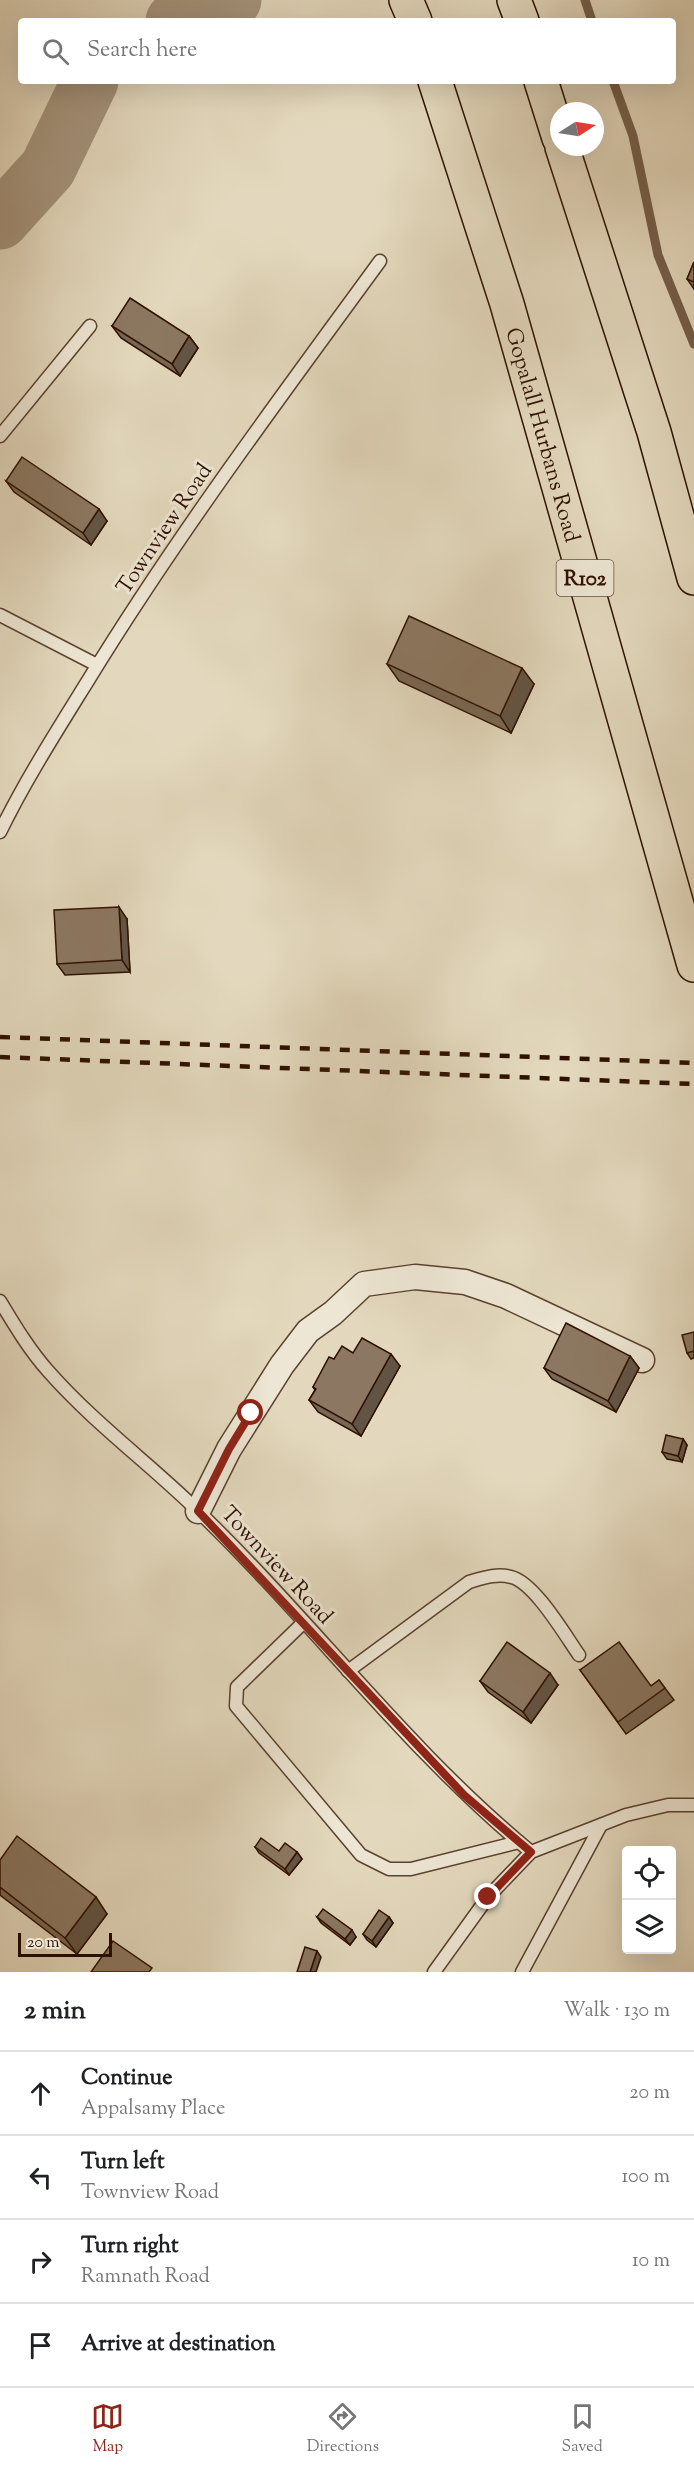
<!DOCTYPE html>
<html lang="en">
<head>
<meta charset="utf-8">
<style>
	body { margin:0; font-family:"Sorts Mill Goudy",serif; background:#f6f6f6; color:#202124 }
	.controls { position:absolute; right:18px; bottom:18px; display:grid; overflow:hidden; border-radius:6px; box-shadow:0 6px 24px #0002 }
	.controls button { width:54px; height:54px; display:grid; place-items:center; padding:0; border:0; border-bottom:2px solid #e0e0e0; background:#fff; color:#202124; font:30px sans-serif }
	.compass { position:absolute; left:550px; top:102px; width:54px; height:54px; border-radius:50%; background:#fff; box-shadow:0 6px 24px #0002; rotate:78deg }
	.scale { position:absolute; left:18px; bottom:15px; width:94px; box-sizing:border-box; padding-left:6px; border:3px solid #2e1000; border-top:0; font-size:16px; line-height:21px; white-space:nowrap; color:#2e1000; -webkit-text-stroke:4px #ede6d4; paint-order:stroke }
	.stop { position:absolute; width:18px; height:18px; margin:-14px; border:4px solid #8f2418; border-radius:50%; background:#fff }
	.stop.end { background:#8f2418; border-color:#fff; box-shadow:0 2px 6px #0008 }
	.list { margin:0; padding:0; list-style:none }
	h2 { display:flex; justify-content:space-between; align-items:center; height:78px; margin:0; padding:0 24px; font-size:26px }
	h2 small { font-size:20px; font-weight:400; color:#757577 }
	.list li { display:grid; grid-template-columns:39px 1fr auto; gap:18px; align-items:center; box-sizing:border-box; height:84px; padding:0 24px; border-top:2px solid #e0e0e0 }
	.list b { display:block; font-size:22px; white-space:nowrap }
	.list p { margin:0; font-size:20px; white-space:nowrap; color:#757577 }
	.list em { font-size:20px; font-style:normal; color:#757577 }
	.icon { flex:none; width:33px; height:33px; fill:none; stroke:currentColor; stroke-width:2; stroke-linecap:round; stroke-linejoin:round }
	.map { position:relative; flex:none; width:694px; height:1972px; overflow:hidden }
	.search { position:absolute; background:#fff; box-shadow:0 6px 24px #0002; left:18px; right:18px; top:18px; height:66px; display:flex; align-items:center; gap:15px; box-sizing:border-box; padding:0 21px; border-radius:6px; color:#757577; font-size:22px }
	.sheet { height:414px; background:#fff }
	nav { display:flex; justify-content:space-around; align-items:center; box-sizing:border-box; height:84px; border-top:2px solid #e0e0e0; background:#fff; font-size:16px; color:#757577 }
	nav a { display:grid; justify-items:center; gap:3px }
	nav .on { color:#8f2418 }
	.map>svg:first-child { display:block }
</style>
</head>
<body>
<div class="map">
<svg width="694" height="1972" viewBox="0 0 694 1972">
	<rect width="100%" height="100%" fill="#e3d8bd"/>
	<filter id="stains"><feTurbulence type="fractalNoise" baseFrequency=".00333" numOctaves="4"/><feColorMatrix values="0 0 0 0 .2 0 0 0 0 .09 0 0 0 0 .02 0 0 0 .5 -.17"/></filter>
	<radialGradient id="worn" r=".72"><stop offset=".6" stop-color="#630" stop-opacity="0"/><stop offset="1" stop-color="#630" stop-opacity=".3"/></radialGradient>
	<g fill="none" stroke-linecap="round" stroke-linejoin="round">
		<!-- stream -->
		<g stroke="#755f4b" stroke-width="9">
			<path d="M585 0 592 21"/>
			<path d="M613 81 633 136 658 255 694 344"/>
		</g>
		<!-- river -->
		<g stroke="#a5947d" stroke-width="57">
			<path d="M174 21 233 0"/>
			<path d="M0 221 48 168 90 81"/>
		</g>
		<defs>
			<g id="lane">
				<path d="M0 436 90 326"/>
				<path d="M0 615 97 665"/>
				<path d="M0 832C26 779 58 729 89 679 178 534 280 398 380 261"/>
				<path d="M0 1301C15 1326 30 1351 49 1372 94 1423 150 1464 198 1511 313 1622 408 1751 531 1852"/>
				<path d="M304 1622 237 1687 236 1706 361 1855 389 1869H411L519 1842"/>
				<path d="M348 1671 469 1582C483 1578 497 1573 511 1577 534 1582 565 1635 579 1655"/>
				<path d="M434 1972 488 1897 531 1852 626 1815 668 1805H694"/>
				<path d="M522 1972 601 1825"/>
			</g>
			<path id="street" d="M198 1511 229 1449 282 1365 308 1331 333 1313 364 1284 415 1277 465 1282 506 1296 642 1360"/>
			<g id="primary">
				<path d="M406 0 415 21"/>
				<path d="M514 0 522 21"/>
				<path id="s1" d="M435 81 507 304 694 965"/>
				<path d="M541 81 559 138"/>
				<path d="M562 147 654 432 694 578"/>
			</g>
		</defs>
		<!-- lane casing -->
		<use href="#lane" stroke="#5b422f" stroke-width="15"/>
		<!-- street casing -->
		<use href="#street" stroke="#5b422f" stroke-width="27"/>
		<!-- primary casing -->
		<use href="#primary" stroke="#2e1000" stroke-width="36"/>
		<!-- lane -->
		<use href="#lane" stroke="#ede6d4" stroke-width="12"/>
		<!-- street -->
		<use href="#street" stroke="#ede6d4" stroke-width="24"/>
		<!-- primary -->
		<use href="#primary" stroke="#e3d8bd" stroke-width="33"/>
		<!-- rail -->
		<g stroke="#2e1000" stroke-width="4.5" stroke-dasharray="10 10" stroke-linecap="butt">
			<path d="M0 1037 694 1063"/>
			<path d="M0 1057 694 1084"/>
		</g>
	</g>
	<!-- wall -->
	<g fill="#786754" stroke="#2e1000" stroke-width="1.5">
		<path d="M694 262V289L687 279Z"/>
		<path d="M112 326 189 336 198 348 180 376 121 338Z"/>
		<path d="M6 481 107 521 91 545 14 492Z"/>
		<path d="M387 664 534 684 511 733 399 681Z"/>
		<path d="M127 919 130 972 65 975 57 964Z"/>
		<path d="M694 1332V1358L691 1359 687 1353Z"/>
		<path d="M630 1356 639 1368 616 1412 552 1379 544 1368Z"/>
		<path d="M334 1359 400 1366 361 1436 318 1412 309 1400 315 1390 313 1387Z"/>
		<path d="M683 1439 687 1445 682 1462 667 1459 662 1452Z"/>
		<path d="M580 1670 651 1686 659 1680 674 1700 626 1734Z"/>
		<path d="M480 1681 558 1685 531 1723 488 1692Z"/>
		<path d="M255 1847 279 1851 297 1852 302 1859 289 1875 259 1853Z"/>
		<path d="M0 1860 107 1914 77 1954 0 1895Z"/>
		<path d="M317 1917 356 1937 350 1945 321 1923Z"/>
		<path d="M389 1917 393 1923 376 1947 367 1940 363 1934Z"/>
	</g>
	<!-- shaded-wall -->
	<g fill="#625445" stroke="#2e1000" stroke-width="1.5">
		<path d="M189 336 198 348 180 376 172 364Z"/>
		<path d="M99 509 107 521 91 545 83 533Z"/>
		<path d="M522 668 534 684 511 733 500 716Z"/>
		<path d="M119 907 127 919 130 972 122 960Z"/>
		<path d="M391 1354 400 1366 361 1436 352 1424Z"/>
		<path d="M630 1356 639 1368 616 1412 608 1401Z"/>
		<path d="M683 1439 687 1445 682 1462 678 1456Z"/>
		<path d="M550 1673 558 1685 531 1723 523 1712Z"/>
		<path d="M297 1852 302 1859 289 1875 285 1869Z"/>
		<path d="M96 1897 107 1914 77 1954 65 1938Z"/>
		<path d="M389 1917 393 1923 376 1947 372 1941Z"/>
		<path d="M352 1930 356 1937 350 1945 345 1939Z"/>
		<path d="M317 1951 321 1957 316 1972H310Z"/>
	</g>
	<!-- building -->
	<g fill="#8c7862" stroke="#2e1000" stroke-width="1.5">
		<path d="M694 262V282L687 279Z"/>
		<path d="M130 298 189 336 172 364 112 326Z"/>
		<path d="M22 457 99 509 83 533 6 481Z"/>
		<path d="M409 616 522 668 500 716 387 664Z"/>
		<path d="M119 907 122 960 57 964 54 910Z"/>
		<path d="M566 1323 630 1356 608 1401 544 1368Z"/>
		<path d="M694 1332V1351L687 1353 682 1335Z"/>
		<path d="M362 1338 391 1354 352 1424 309 1400 316 1389 313 1387 329 1357 334 1359 342 1346 353 1353Z"/>
		<path d="M666 1435 683 1439 678 1456 662 1452Z"/>
		<path d="M507 1642 550 1673 523 1712 480 1681Z"/>
		<path d="M619 1642 651 1686 659 1680 665 1688 618 1722 580 1670Z"/>
		<path d="M17 1836 96 1897 65 1938 0 1887V1860Z"/>
		<path d="M261 1838 279 1851 285 1843 297 1852 285 1869 255 1847Z"/>
		<path d="M323 1909 352 1930 345 1939 317 1917Z"/>
		<path d="M379 1910 389 1917 372 1941 363 1934Z"/>
		<path d="M113 1941 152 1968 149 1972H91Z"/>
		<path d="M305 1947 317 1951 310 1972H297Z"/>
	</g>
	<g fill="none" stroke-linecap="round" stroke-linejoin="round">
		<!-- route -->
		<path stroke="#8f2418" stroke-width="8" d="M251 1413 229 1449 198 1511 464 1795 531 1852 488 1897"/>
	</g>
	<g text-anchor="middle" stroke-width="6" stroke-linejoin="round" paint-order="stroke">
		<!-- shield labels -->
		<rect fill="#ede6d4" stroke="#675040" stroke-width="1.5" x="556.5" y="560" width="57" height="36" rx="4.5"/>
		<g font-size="21" font-weight="bold" fill="#2e1000">
			<text x="585" y="585">R102</text>
		</g>
		<!-- street labels -->
		<g font-size="22" fill="#2e1000" stroke="#ede6d4">
			<text dy="8" stroke="none"><textPath href="#s1" startOffset="370">Gopalall Hurbans Road</textPath></text>
			<text transform="translate(163 528) rotate(-56)" y="8">Townview Road</text>
			<text transform="translate(278 1564) rotate(47)" y="8">Townview Road</text>
		</g>
	</g>
	<rect width="100%" height="100%" filter="url(#stains)"/>
	<rect width="100%" height="100%" fill="url(#worn)"/>
</svg>
<div class="controls">
<button><svg class="icon" aria-label="locate" viewBox="0 0 24 24"><circle cx="12" cy="12" r="6"/><path d="M12 2v4M12 18v4M2 12h4M18 12h4"/></svg></button>
<button><svg class="icon" aria-label="layers" viewBox="0 0 24 24"><path d="M12 4l9 5-9 5-9-5zM3 14l9 5 9-5"/></svg></button>
</div>
<svg class="compass" viewBox="-18 -18 36 36"><path d="M0-13l5 13h-10z" fill="#e53935"/><path d="M0 13l5-13h-10z" fill="#757577"/></svg>
<div class="scale">20 m</div>
<div class="stop" style="left:251px;top:1413px"></div>
<div class="stop end" style="left:488px;top:1897px"></div>
<div class="search"><svg class="icon" aria-label="search" viewBox="0 0 24 24"><circle cx="10" cy="10" r="6"/><path d="M15 15l6 6"/></svg>Search here</div>
</div>
<section class="sheet">
<h2>2 min<small>Walk · 130 m</small></h2>
<ul class="list">
<li><svg class="icon" aria-label="ahead" viewBox="0 0 24 24"><path d="M12 20V5M6 11l6-6 6 6"/></svg><div><b>Continue</b><p>Appalsamy Place</p></div><em>20 m</em></li>
<li><svg class="icon" aria-label="left" viewBox="0 0 24 24"><path d="M17 20v-9H6M10 6l-5 5 5 5"/></svg><div><b>Turn left</b><p>Townview Road</p></div><em>100 m</em></li>
<li><svg class="icon" aria-label="right" viewBox="0 0 24 24"><path d="M7 20v-9h11M14 6l5 5-5 5"/></svg><div><b>Turn right</b><p>Ramnath Road</p></div><em>10 m</em></li>
<li><svg class="icon" aria-label="arrive" viewBox="0 0 24 24"><path d="M6 21V4h12l-3 4 3 4H6"/></svg><div><b>Arrive at destination</b></div></li>
</ul>
</section>
<nav>
<a class="on"><svg class="icon" aria-label="map" viewBox="0 0 24 24"><path d="M3 6l6-2 6 2 6-2v14l-6 2-6-2-6 2zM9 4v14M15 6v14"/></svg>Map</a>
<a><svg class="icon" aria-label="directions" viewBox="0 0 24 24"><path d="M12 3l9 9-9 9-9-9zM9 14v-3h6M13 9l2 2-2 2"/></svg>Directions</a>
<a><svg class="icon" aria-label="saved" viewBox="0 0 24 24"><path d="M7 4h10v16l-5-4-5 4z"/></svg>Saved</a>
</nav>
</body>
</html>
